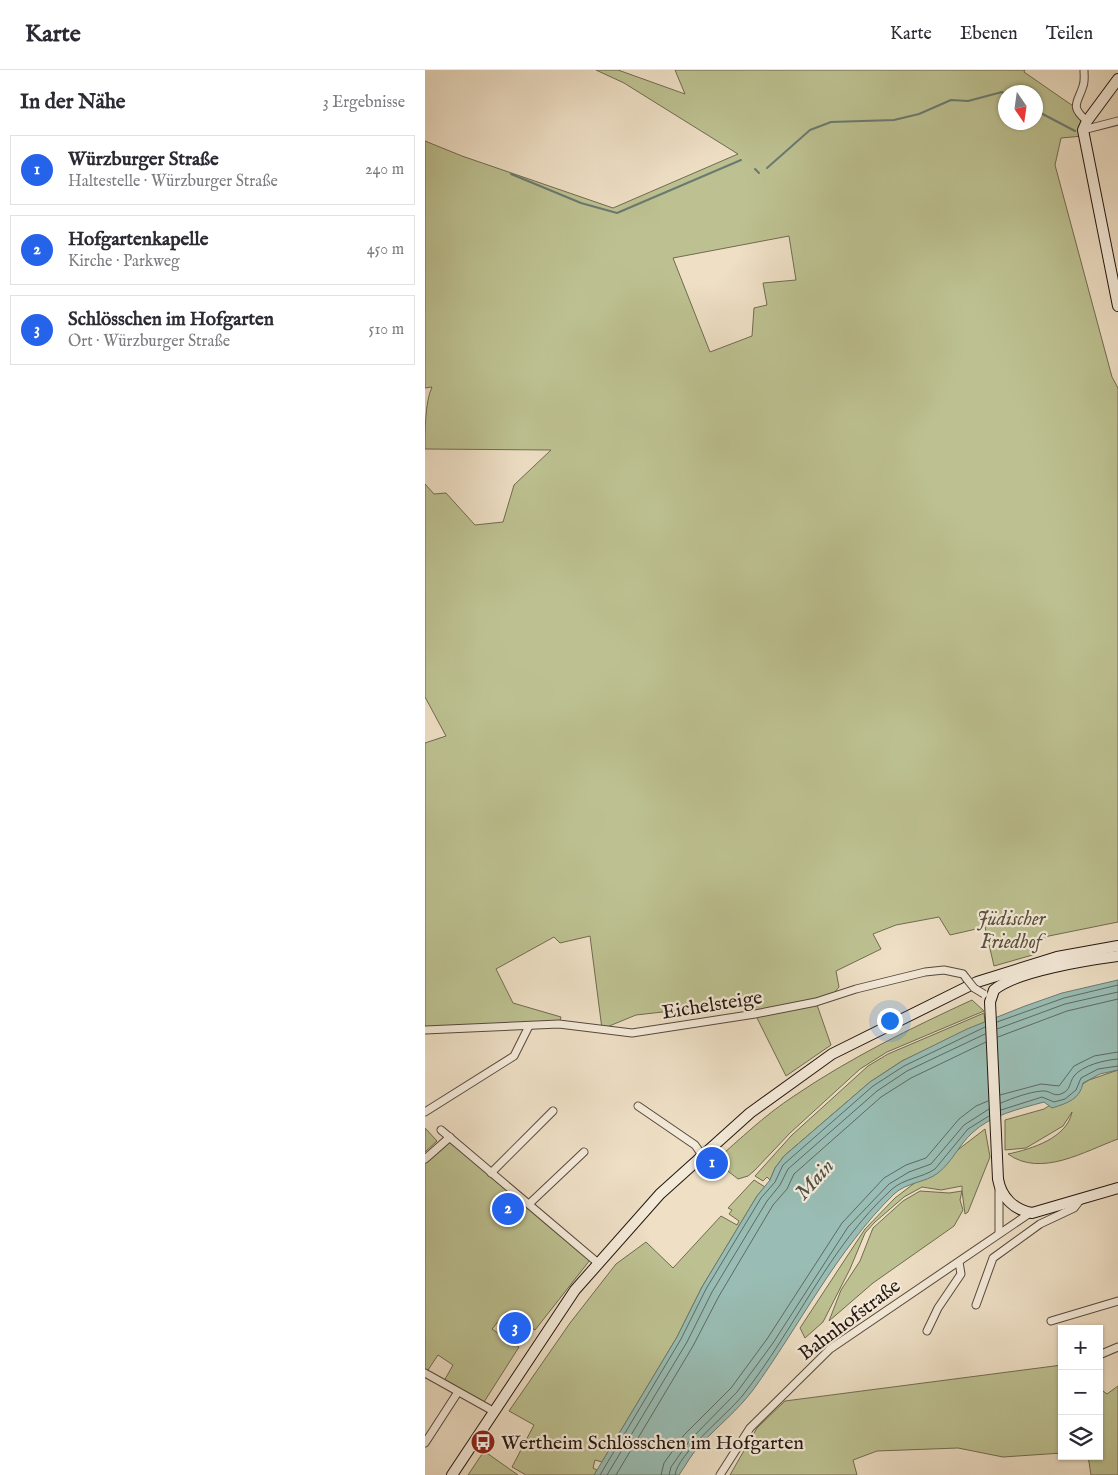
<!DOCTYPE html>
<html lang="de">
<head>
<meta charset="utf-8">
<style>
	body { margin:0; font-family:"IM FELL English",serif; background:#f2f2f3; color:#2b2b33 }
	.controls { position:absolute; right:15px; bottom:15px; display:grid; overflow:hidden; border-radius:0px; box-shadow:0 1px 4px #0004 }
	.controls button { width:45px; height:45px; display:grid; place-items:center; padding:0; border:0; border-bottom:1px solid #e1e1e2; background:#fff; color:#2b2b33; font:25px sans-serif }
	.compass { position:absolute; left:573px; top:15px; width:45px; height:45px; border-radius:50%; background:#fff; box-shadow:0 1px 4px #0004; rotate:167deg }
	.you { position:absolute; left:464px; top:950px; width:18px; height:18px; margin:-12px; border:4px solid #fff; border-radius:50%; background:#1a73e8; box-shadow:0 0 0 8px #1a73e833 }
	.badge { display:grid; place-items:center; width:32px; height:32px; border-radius:50%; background:#2563eb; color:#fff; font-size:16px; font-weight:700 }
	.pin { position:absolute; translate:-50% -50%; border:2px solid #fff; box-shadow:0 1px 5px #0006 }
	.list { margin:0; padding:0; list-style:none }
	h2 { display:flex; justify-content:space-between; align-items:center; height:65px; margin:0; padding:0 20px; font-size:21px }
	h2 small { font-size:16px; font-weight:400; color:#7c7c81 }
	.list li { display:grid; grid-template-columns:32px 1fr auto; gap:15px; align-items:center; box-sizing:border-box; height:70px; margin:0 10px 10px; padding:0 10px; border:1px solid #e1e1e2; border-radius:0px }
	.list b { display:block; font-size:19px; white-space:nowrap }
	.list p { margin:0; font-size:16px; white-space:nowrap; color:#7c7c81 }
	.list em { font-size:16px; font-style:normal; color:#7c7c81 }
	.icon { flex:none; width:28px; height:28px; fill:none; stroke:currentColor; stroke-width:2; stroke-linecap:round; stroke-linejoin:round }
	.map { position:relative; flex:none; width:693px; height:1405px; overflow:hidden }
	header { display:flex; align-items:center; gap:30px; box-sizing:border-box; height:70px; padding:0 25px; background:#fff; border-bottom:1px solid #e1e1e2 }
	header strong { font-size:24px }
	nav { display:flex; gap:28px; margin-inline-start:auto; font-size:18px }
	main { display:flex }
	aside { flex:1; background:#fff }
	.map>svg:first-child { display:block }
</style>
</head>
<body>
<header>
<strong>Karte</strong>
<nav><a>Karte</a><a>Ebenen</a><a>Teilen</a></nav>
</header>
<main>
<aside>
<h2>In der Nähe<small>3 Ergebnisse</small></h2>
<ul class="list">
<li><span class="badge">1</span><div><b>Würzburger Straße</b><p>Haltestelle · Würzburger Straße</p></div><em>240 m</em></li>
<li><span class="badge">2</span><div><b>Hofgartenkapelle</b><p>Kirche · Parkweg</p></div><em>450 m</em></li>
<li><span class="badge">3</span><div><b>Schlösschen im Hofgarten</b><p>Ort · Würzburger Straße</p></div><em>510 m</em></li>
</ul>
</aside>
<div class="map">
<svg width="693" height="1405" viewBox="0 0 693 1405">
	<rect width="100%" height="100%" fill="#eedfc5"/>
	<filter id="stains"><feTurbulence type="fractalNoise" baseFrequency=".004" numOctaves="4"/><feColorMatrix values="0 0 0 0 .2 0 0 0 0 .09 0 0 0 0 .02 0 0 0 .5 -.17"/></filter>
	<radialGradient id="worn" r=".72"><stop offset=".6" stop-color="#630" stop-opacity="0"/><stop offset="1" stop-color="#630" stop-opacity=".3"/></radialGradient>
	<!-- green -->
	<g fill="#bdc191" stroke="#706b50" fill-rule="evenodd">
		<path d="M171 0H193L260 24 250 0H600L599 2 651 38 656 46 658 66 636 68 630 95 687 307 693 318V852L614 868 611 884 569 896 560 857 525 865 514 847 471 855 448 864 456 879 411 901 414 917 404 929 391 932 406 975 361 1006 330 944 327 932 211 945 177 959 165 866 135 873 129 867 71 899 88 933 136 947 134 954 0 960V673L21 666 0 627V414L9 424 21 423 50 455 78 452 89 415 126 380 0 379C0 360 0 332 7 317L0 318V71L37 86 188 138 313 84 199 13ZM580 22H610V52H580ZM364 166 371 210 338 213 342 235 329 238 327 266 285 282 248 188Z"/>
		<path d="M547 930 559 941 462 982 435 999 365 1063 329 1101 323 1106 313 1109 290 1091C315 1069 340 1045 369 1026 425 988 486 958 547 930Z"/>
		<path d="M559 943 560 952 477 991 445 1012 359 1086 350 1098 345 1110 342 1107 338 1111 330 1106 367 1065 443 996 463 984Z"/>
		<path d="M693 1000V1069C660 1081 616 1108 583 1084 607 1079 642 1068 647 1042L638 1056 601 1078 580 1080V1050L619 1039 664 1010Z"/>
		<path d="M0 1058 12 1071 0 1082Z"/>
		<path d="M560 1059 565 1087 543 1142 540 1144 537 1121 535 1130 538 1140 529 1156 448 1213 404 1251 416 1220 435 1191 448 1158 478 1131 495 1121 524 1123 537 1121V1116L516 1120 497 1117 479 1127 450 1152 440 1163 425 1199 398 1252 380 1268 375 1258 440 1159 470 1128Z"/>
		<path d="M25 1067 165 1190 110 1260 81 1242 67 1259 94 1277 59 1332 19 1311 28 1295 13 1285 3 1300 0 1299V1089Z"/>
		<path d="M329 1110 340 1117 332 1126 277 1217 252 1267 177 1392 170 1390 168 1398 172 1400 169 1405H101L87 1397 109 1355 84 1341 145 1253 191 1194 221 1172 248 1198 296 1146 312 1155 314 1151 304 1144 307 1140 303 1138Z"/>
		<path d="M637 1295V1383L578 1387 533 1378 452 1381 428 1390 432 1405H305L332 1358 360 1331Z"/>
		<path d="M693 1316V1405H666L663 1386H674V1318L682 1324Z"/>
		<path d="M59 1381 93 1405H43Z"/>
	</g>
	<!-- water -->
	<path fill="#99bdb4" stroke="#6a7a72" d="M693 910V1000L675 1004 658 1013C655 1029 643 1033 627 1038L619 1032C594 1039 566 1045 547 1063 534 1075 527 1092 513 1103 500 1113 482 1112 469 1124 411 1181 375 1255 328 1320 313 1340 293 1356 276 1374 267 1383 261 1395 254 1405H169L252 1267 277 1217 332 1126 345 1110 350 1098 359 1086 445 1012 477 991 542 959 600 936 637 923Z"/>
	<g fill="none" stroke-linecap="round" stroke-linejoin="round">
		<!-- shore -->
		<g stroke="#5e6962" stroke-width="1">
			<path d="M572 952 639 928 693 915"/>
			<path d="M572 959 640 934 693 922"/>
			<path d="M573 967 642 941 693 929"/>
			<path d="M575 1025 616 1014 634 1016 649 996 669 986 693 982"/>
			<path d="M576 1033C588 1028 604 1022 617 1021 625 1020 628 1027 636 1024 646 1020 644 1013 649 1006 658 995 680 990 693 989"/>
			<path d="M576 1040 617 1027 629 1032 640 1029 651 1020 656 1008 673 999 693 996"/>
			<path d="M175 1405 256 1269 281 1219 336 1128 350 1112 358 1095 448 1016 479 996 560 957"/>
			<path d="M182 1405 262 1272 287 1222 342 1131 355 1115 363 1099 452 1021 482 1001 560 964"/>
			<path d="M191 1405 268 1276 294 1226 348 1135 362 1119 369 1104 456 1027 486 1008 561 972"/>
			<path d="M236 1405 239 1393 259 1365 306 1318 342 1269 417 1153 459 1108 481 1095 501 1088 534 1049 551 1036 563 1031"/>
			<path d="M244 1405 246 1397 265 1370 312 1322 348 1273 423 1157 464 1114 484 1102 506 1094 539 1055 564 1039"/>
			<path d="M250 1405C252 1384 304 1343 318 1325 370 1259 404 1177 466 1120 479 1108 497 1108 510 1099L543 1059 564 1046"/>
		</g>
		<!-- stream -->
		<g stroke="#6a7a72" stroke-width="2">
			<path d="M610 40 650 61"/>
			<path d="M342 98 385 60 406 52 469 50 494 44 526 30 543 31 577 22 580 24"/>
			<path d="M330 99 334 103"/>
			<path d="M86 104 156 133 192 143 316 90"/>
		</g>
		<defs>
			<g id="street">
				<path d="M659 0C659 5 660 11 658 16 653 33 644 36 662 51"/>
				<path d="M658 60 693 51"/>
				<path d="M0 960 134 954 207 963 330 944 391 932 431 919 500 902 519 900 538 904 541 908"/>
				<path d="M213 1036 270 1075 277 1085"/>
				<path d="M0 1042 89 986 104 956"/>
				<path d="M16 1060 173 1193"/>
				<path d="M0 1089 25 1067"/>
				<path d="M66 1103 128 1041"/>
				<path d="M104 1134 159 1082"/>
				<path d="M574 1163V1117"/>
				<path d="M551 1235 568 1188 615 1154 649 1138 656 1129"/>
				<path d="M626 1251 693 1231"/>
				<path d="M502 1261 513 1238 536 1204 534 1192"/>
				<path d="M674 1285 693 1277"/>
				<path d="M0 1303 68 1341"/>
				<path d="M0 1373 33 1322"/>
				<path d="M295 1405 325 1358 405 1279 605 1143"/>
			</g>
			<g id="secondary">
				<path d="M693 9 662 51 658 60 693 236"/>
				<path d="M693 886C663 890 591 901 569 920L565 932 573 1109C576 1127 589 1140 607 1143L693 1118"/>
				<path d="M27 1405 150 1220 235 1124 325 1043 407 984 552 912 632 887 693 876"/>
			</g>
		</defs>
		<!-- street casing -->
		<use href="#street" stroke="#56483d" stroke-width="9"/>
		<!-- secondary casing -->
		<use href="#secondary" stroke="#231510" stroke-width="12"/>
		<!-- street -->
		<use href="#street" stroke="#f4ead9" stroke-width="7"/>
		<!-- secondary -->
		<use href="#secondary" stroke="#f4ead9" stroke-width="10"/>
		<defs>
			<path id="street-bridge" d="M541 908 549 918 559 924"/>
		</defs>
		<!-- street-bridge casing -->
		<use href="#street-bridge" stroke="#56483d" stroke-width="9" stroke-linecap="butt"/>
		<!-- street-bridge -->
		<use href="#street-bridge" stroke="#f4ead9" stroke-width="7"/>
	</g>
	<!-- icons -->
	<defs>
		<symbol id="bus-disc" viewBox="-11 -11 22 22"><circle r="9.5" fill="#8f2418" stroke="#f4ead9"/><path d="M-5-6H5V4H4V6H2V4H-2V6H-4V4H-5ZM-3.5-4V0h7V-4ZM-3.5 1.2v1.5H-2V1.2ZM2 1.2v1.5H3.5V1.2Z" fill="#fff"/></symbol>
	</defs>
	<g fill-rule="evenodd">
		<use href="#bus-disc" x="44" y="1358" width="28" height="28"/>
	</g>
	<g text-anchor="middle" stroke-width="4.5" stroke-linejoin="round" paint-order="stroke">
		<!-- park labels -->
		<g font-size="20" font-style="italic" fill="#59513d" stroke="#f4ead9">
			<text x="586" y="855">Jüdischer<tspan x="586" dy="23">Friedhof</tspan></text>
		</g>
		<!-- street labels -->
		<g font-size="20" fill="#231510" stroke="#f4ead9">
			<text transform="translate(287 934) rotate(-9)" y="7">Eichelsteige</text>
			<text transform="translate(424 1249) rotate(-37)" y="7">Bahnhofstraße</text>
		</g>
		<!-- poi labels -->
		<g font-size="20" fill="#231510" stroke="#f4ead9" text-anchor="start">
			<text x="76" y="1379">Wertheim Schlösschen im Hofgarten</text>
		</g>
		<!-- water labels -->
		<g font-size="21" font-style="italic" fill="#4c5049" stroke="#f4ead9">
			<text transform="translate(389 1109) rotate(-48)" y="7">Main</text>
		</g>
	</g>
	<rect width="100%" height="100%" filter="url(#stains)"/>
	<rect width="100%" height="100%" fill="url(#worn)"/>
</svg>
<div class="controls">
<button>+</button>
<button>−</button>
<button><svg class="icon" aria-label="layers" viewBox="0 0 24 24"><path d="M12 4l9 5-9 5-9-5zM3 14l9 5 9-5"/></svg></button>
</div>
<svg class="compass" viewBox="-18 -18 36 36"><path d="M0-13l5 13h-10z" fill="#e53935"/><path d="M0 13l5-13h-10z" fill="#7c7c81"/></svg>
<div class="you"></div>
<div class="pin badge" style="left:287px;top:1093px">1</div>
<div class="pin badge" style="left:83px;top:1139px">2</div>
<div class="pin badge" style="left:90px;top:1258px">3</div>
</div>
</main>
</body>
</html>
